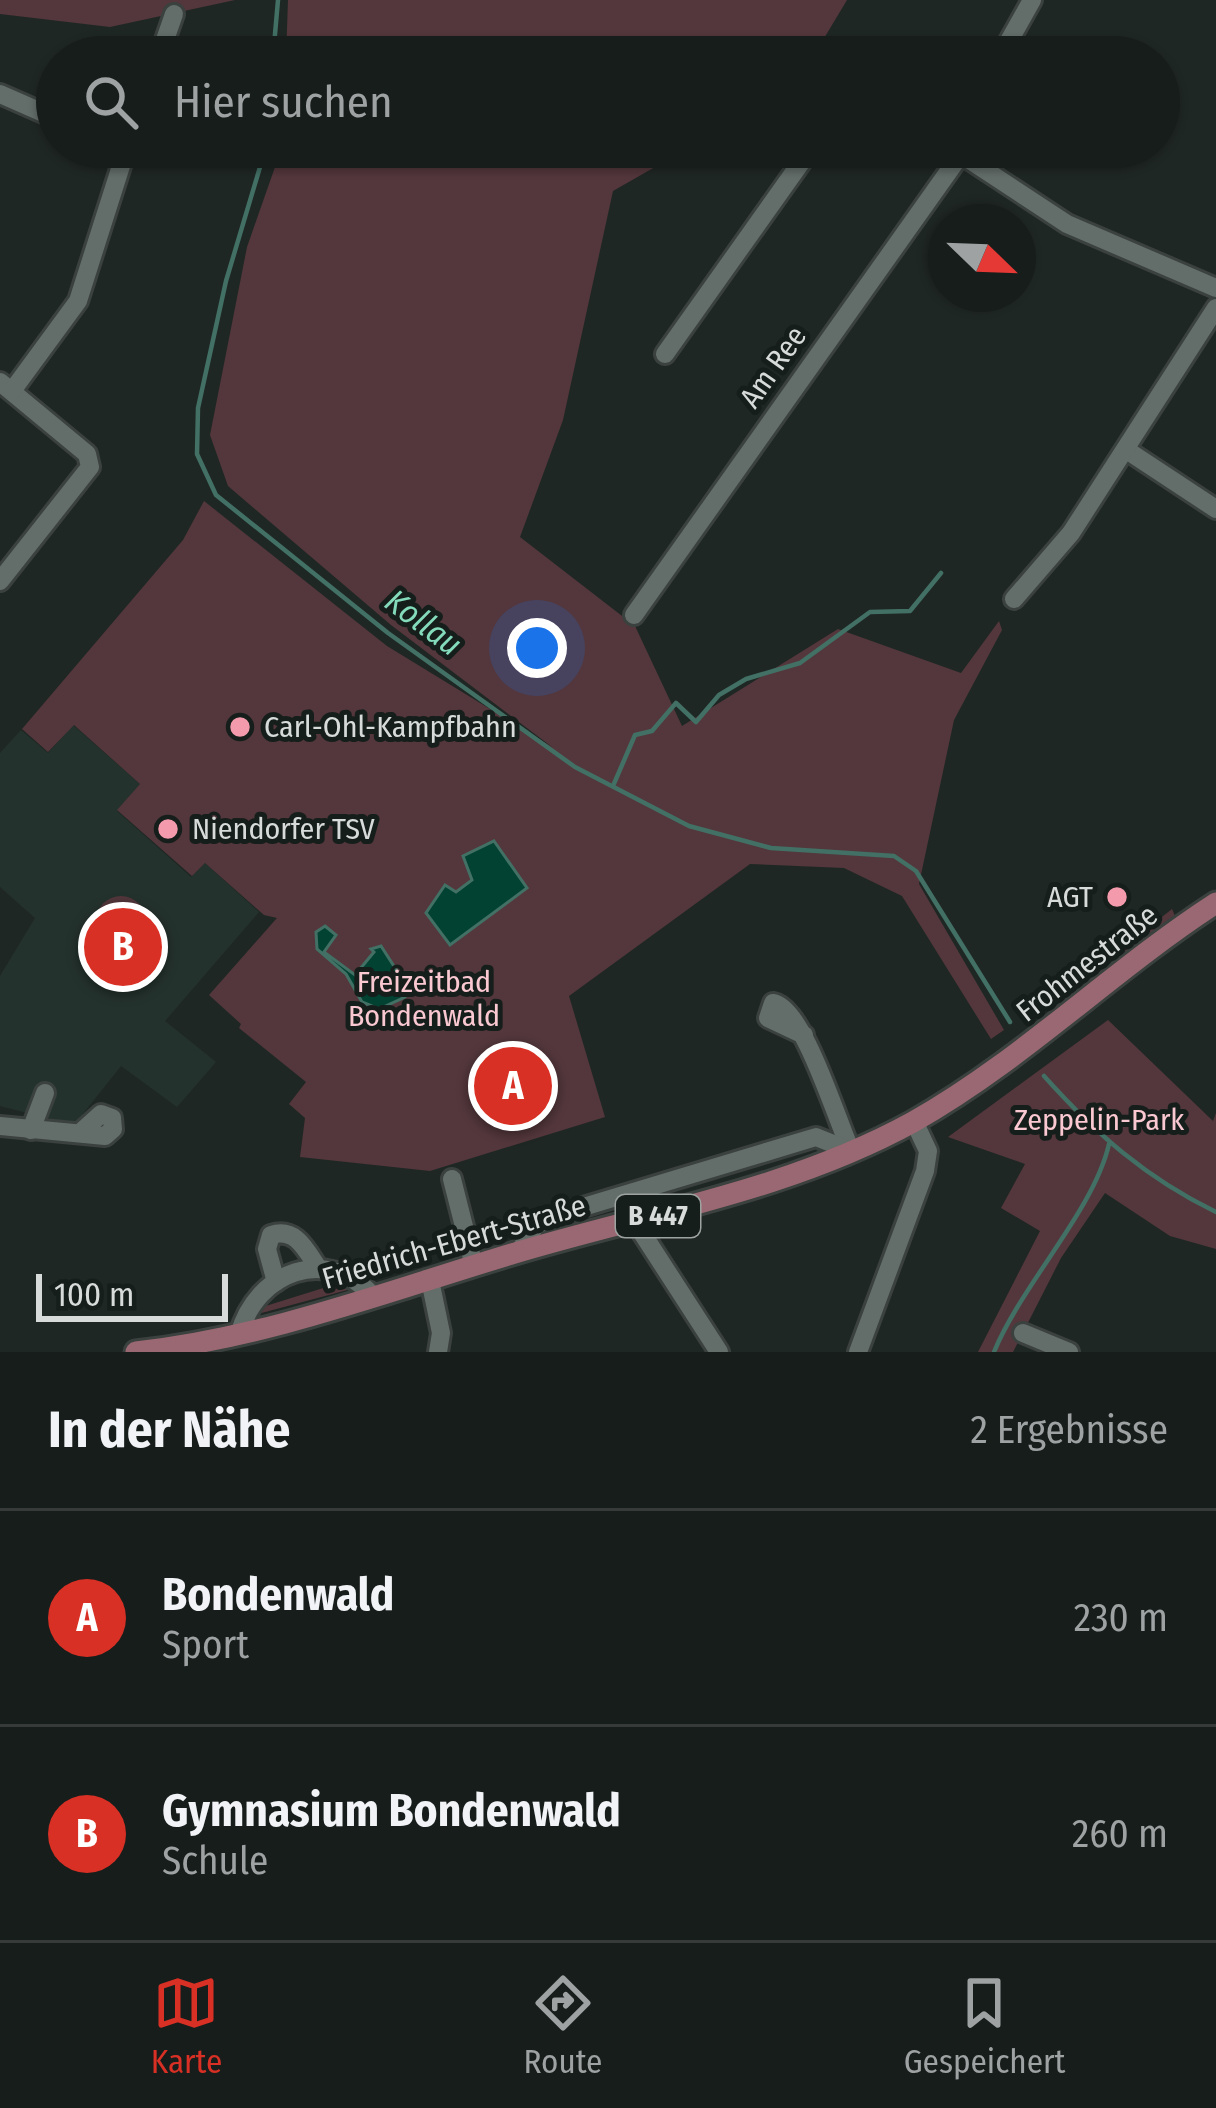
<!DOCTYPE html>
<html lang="de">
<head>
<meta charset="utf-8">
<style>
	body { margin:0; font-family:"Fira Sans Condensed",sans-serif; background:#202624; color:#f1f3f6 }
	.compass { position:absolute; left:928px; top:204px; width:108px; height:108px; border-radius:50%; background:#171d1b; box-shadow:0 3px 9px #0004; rotate:113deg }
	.scale { position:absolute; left:36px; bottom:30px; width:192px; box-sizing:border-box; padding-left:12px; border:6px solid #d7dcda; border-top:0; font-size:33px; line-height:42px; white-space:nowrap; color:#d7dcda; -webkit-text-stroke:9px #161e1b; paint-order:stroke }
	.you { position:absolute; left:537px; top:648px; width:42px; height:42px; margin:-30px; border:9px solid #fff; border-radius:50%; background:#1a73e8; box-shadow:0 0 0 18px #1a73e833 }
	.badge { display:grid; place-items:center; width:78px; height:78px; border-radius:50%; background:#d93025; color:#fff; font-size:39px; font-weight:700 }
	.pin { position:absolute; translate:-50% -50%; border:6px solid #fff; box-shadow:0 3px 12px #0006 }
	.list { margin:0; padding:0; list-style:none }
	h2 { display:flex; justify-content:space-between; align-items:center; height:156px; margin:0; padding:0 48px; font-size:51px }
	h2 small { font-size:39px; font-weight:400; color:#9ea2a3 }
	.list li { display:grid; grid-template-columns:78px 1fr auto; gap:36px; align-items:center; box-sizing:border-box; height:216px; padding:0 48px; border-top:3px solid #363b3a }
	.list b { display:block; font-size:45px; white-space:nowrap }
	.list p { margin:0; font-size:39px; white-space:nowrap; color:#9ea2a3 }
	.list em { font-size:39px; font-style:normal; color:#9ea2a3 }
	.icon { flex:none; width:66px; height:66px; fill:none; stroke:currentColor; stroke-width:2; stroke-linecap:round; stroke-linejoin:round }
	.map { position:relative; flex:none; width:1216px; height:1352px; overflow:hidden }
	.search { position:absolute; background:#171d1b; box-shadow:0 3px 9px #0004; left:36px; right:36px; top:36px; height:132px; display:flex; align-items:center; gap:30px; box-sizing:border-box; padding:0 42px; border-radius:66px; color:#9ea2a3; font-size:45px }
	.sheet { height:588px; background:#171d1b }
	nav { display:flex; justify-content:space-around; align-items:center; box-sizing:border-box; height:168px; border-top:3px solid #363b3a; background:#171d1b; font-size:33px; color:#9ea2a3 }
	nav a { display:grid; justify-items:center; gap:6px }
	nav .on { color:#d93025 }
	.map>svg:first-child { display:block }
</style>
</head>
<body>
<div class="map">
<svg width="1216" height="1352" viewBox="0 0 1216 1352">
	<rect width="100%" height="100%" fill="#1f2724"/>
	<!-- built -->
	<path fill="#24322d" d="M73 725 140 784 117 811 191 877 205 863 259 912 165 1021 216 1062 177 1107 121 1066 74 1125 0 1106V976L35 918 0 887V753L21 730 48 753Z"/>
	<!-- green -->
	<g fill="#53373c">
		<path d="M0 0H235L110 27 0 14Z"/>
		<path d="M288 0H847L823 40 846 57H286Z"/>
		<path d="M282 147H690L613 191 563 420 520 537 635 626 682 726 838 629 961 673 999 621 1002 630 954 720 919 884 1004 1030 991 1039 902 896 844 868 750 864 569 996 605 1117 430 1171 300 1157 305 1118 289 1104 306 1082 239 1028 241 1024 209 995 277 918 264 915 205 863 192 876 117 810 140 784 74 725 48 752 22 729 183 540 204 501 387 646 552 747 391 625 228 486 210 435 247 247Z"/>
		<circle cx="121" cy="921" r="25"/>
		<path d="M1172 909 1175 916 1118 961 1111 957Z"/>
		<path d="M1108 1020 1213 1121 1216 1113V1249L1170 1236 1105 1193 1061 1258 1013 1352H978L1040 1231 1001 1208 1025 1164 948 1137Z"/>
		<path d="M349 1280 355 1288 254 1315 256 1309Z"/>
	</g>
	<!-- water -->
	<g fill="#024232" stroke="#427064" stroke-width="3">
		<path d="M494 841 527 888 450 945 426 913 445 885 456 892 472 880 463 856Z"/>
		<path d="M325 926 336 935 324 952 355 975 374 952 371 949 381 946 406 985 405 997 379 1009 362 1002 346 974 317 949 316 932Z"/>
	</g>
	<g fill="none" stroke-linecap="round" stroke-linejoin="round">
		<!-- stream -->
		<g stroke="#427064" stroke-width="4.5">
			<path d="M273 57 278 0"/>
			<path d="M266 147 226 281 198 408 197 454 216 495 388 633 575 767 689 826 771 848 894 856 916 871 1010 1022"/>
			<path d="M613 786 635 735 652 731 676 703 696 722 719 695 746 679 800 663 870 612 910 611 941 573"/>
			<path d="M1044 1076C1096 1134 1146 1178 1216 1212"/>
			<path d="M994 1352C1022 1284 1094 1210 1109 1144"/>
		</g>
		<defs>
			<g id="minor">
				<path d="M159 57 174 14"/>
				<path d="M1000 57 1032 0"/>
				<path d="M0 94 57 119"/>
				<path d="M950 147 1067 224 1216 288"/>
				<path d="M665 354 812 147"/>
				<path d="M0 382 87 454 90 467 0 581"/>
				<path d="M12 391 78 301 127 147"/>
				<path d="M1128 451 1216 509"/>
				<path d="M1014 599 1071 533 1216 308"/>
				<path d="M634 615 961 154"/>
				<path d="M804 1035 768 1018 773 1003C803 1007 837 1121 851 1151"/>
				<path d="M0 1126 105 1136 113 1129 112 1118 101 1114 80 1133"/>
				<path d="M31 1130 45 1093"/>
				<path d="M452 1179 474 1266"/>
				<path d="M635 1222 719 1352"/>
				<path d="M519 1252 535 1226 550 1217 816 1137 851 1151"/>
				<path d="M430 1280 441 1333 438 1352"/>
				<path d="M276 1282 267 1249 271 1235C296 1227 306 1250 318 1268"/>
				<path d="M1023 1333 1069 1352"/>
				<path d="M239 1335C256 1271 327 1245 373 1296"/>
				<path d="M858 1352 925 1171 928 1151 914 1121"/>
			</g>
			<path id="major" d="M136 1352C266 1338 391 1290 515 1253 649 1213 789 1190 913 1122 1023 1060 1111 971 1216 903"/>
		</defs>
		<!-- minor casing -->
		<use href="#minor" stroke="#3a413e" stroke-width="24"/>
		<!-- major casing -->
		<use href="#major" stroke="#3a413e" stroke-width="27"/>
		<!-- minor -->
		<use href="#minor" stroke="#636d69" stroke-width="18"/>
		<!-- major -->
		<use href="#major" stroke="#9a6872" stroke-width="21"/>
	</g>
	<!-- markers -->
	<g fill="#f39aac" stroke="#161e1b" stroke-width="4.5">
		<circle cx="240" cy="727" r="12"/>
		<circle cx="168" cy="829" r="12"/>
		<circle cx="1117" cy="897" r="12"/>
	</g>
	<g text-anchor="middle" stroke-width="10" stroke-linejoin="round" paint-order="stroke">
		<!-- shield labels -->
		<rect fill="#161e1b" stroke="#9da3a1" stroke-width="3" x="616" y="1195" width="84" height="42" rx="9"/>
		<g font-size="27" font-weight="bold" fill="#d7dcda">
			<text x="658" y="1225">B 447</text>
		</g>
		<!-- street labels -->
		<g font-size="30" fill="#d7dcda" stroke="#161e1b">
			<text transform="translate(773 367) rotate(-55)" y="10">Am Ree</text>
			<text transform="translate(1087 963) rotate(-38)" y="10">Frohmestraße</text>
			<text transform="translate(454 1242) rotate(-16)" y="10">Friedrich-Ebert-Straße</text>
		</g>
		<!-- poi labels -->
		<g font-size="30" fill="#d7dcda" stroke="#161e1b" text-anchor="start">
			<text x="264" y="737">Carl-Ohl-Kampfbahn</text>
			<text x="192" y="839">Niendorfer TSV</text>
			<text x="1093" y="907" text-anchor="end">AGT</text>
		</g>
		<!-- park labels -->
		<g font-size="30" fill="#fac8d1" stroke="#161e1b">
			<text x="424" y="992">Freizeitbad<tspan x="424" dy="34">Bondenwald</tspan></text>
			<text x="1099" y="1130">Zeppelin-Park</text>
		</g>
		<!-- water labels -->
		<g font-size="33" font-style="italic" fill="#84dbbc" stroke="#161e1b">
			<text transform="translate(424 622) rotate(37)" y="12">Kollau</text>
		</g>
	</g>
</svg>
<svg class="compass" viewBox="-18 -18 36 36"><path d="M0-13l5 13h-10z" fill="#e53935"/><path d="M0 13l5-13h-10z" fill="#9ea2a3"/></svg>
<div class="scale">100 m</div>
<div class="you"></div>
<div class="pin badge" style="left:513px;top:1086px">A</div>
<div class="pin badge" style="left:123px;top:947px">B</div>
<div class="search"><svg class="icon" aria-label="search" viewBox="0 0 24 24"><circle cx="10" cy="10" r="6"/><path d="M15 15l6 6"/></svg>Hier suchen</div>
</div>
<section class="sheet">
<h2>In der Nähe<small>2 Ergebnisse</small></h2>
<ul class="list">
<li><span class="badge">A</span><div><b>Bondenwald</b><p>Sport</p></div><em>230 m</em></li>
<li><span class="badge">B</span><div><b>Gymnasium Bondenwald</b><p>Schule</p></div><em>260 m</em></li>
</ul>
</section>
<nav>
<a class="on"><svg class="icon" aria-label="map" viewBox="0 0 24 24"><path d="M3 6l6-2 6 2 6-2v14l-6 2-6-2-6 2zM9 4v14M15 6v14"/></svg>Karte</a>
<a><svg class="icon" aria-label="directions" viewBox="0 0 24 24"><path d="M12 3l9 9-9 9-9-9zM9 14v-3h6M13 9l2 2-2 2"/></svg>Route</a>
<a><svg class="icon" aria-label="saved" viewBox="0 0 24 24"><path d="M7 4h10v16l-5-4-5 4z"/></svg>Gespeichert</a>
</nav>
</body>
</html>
